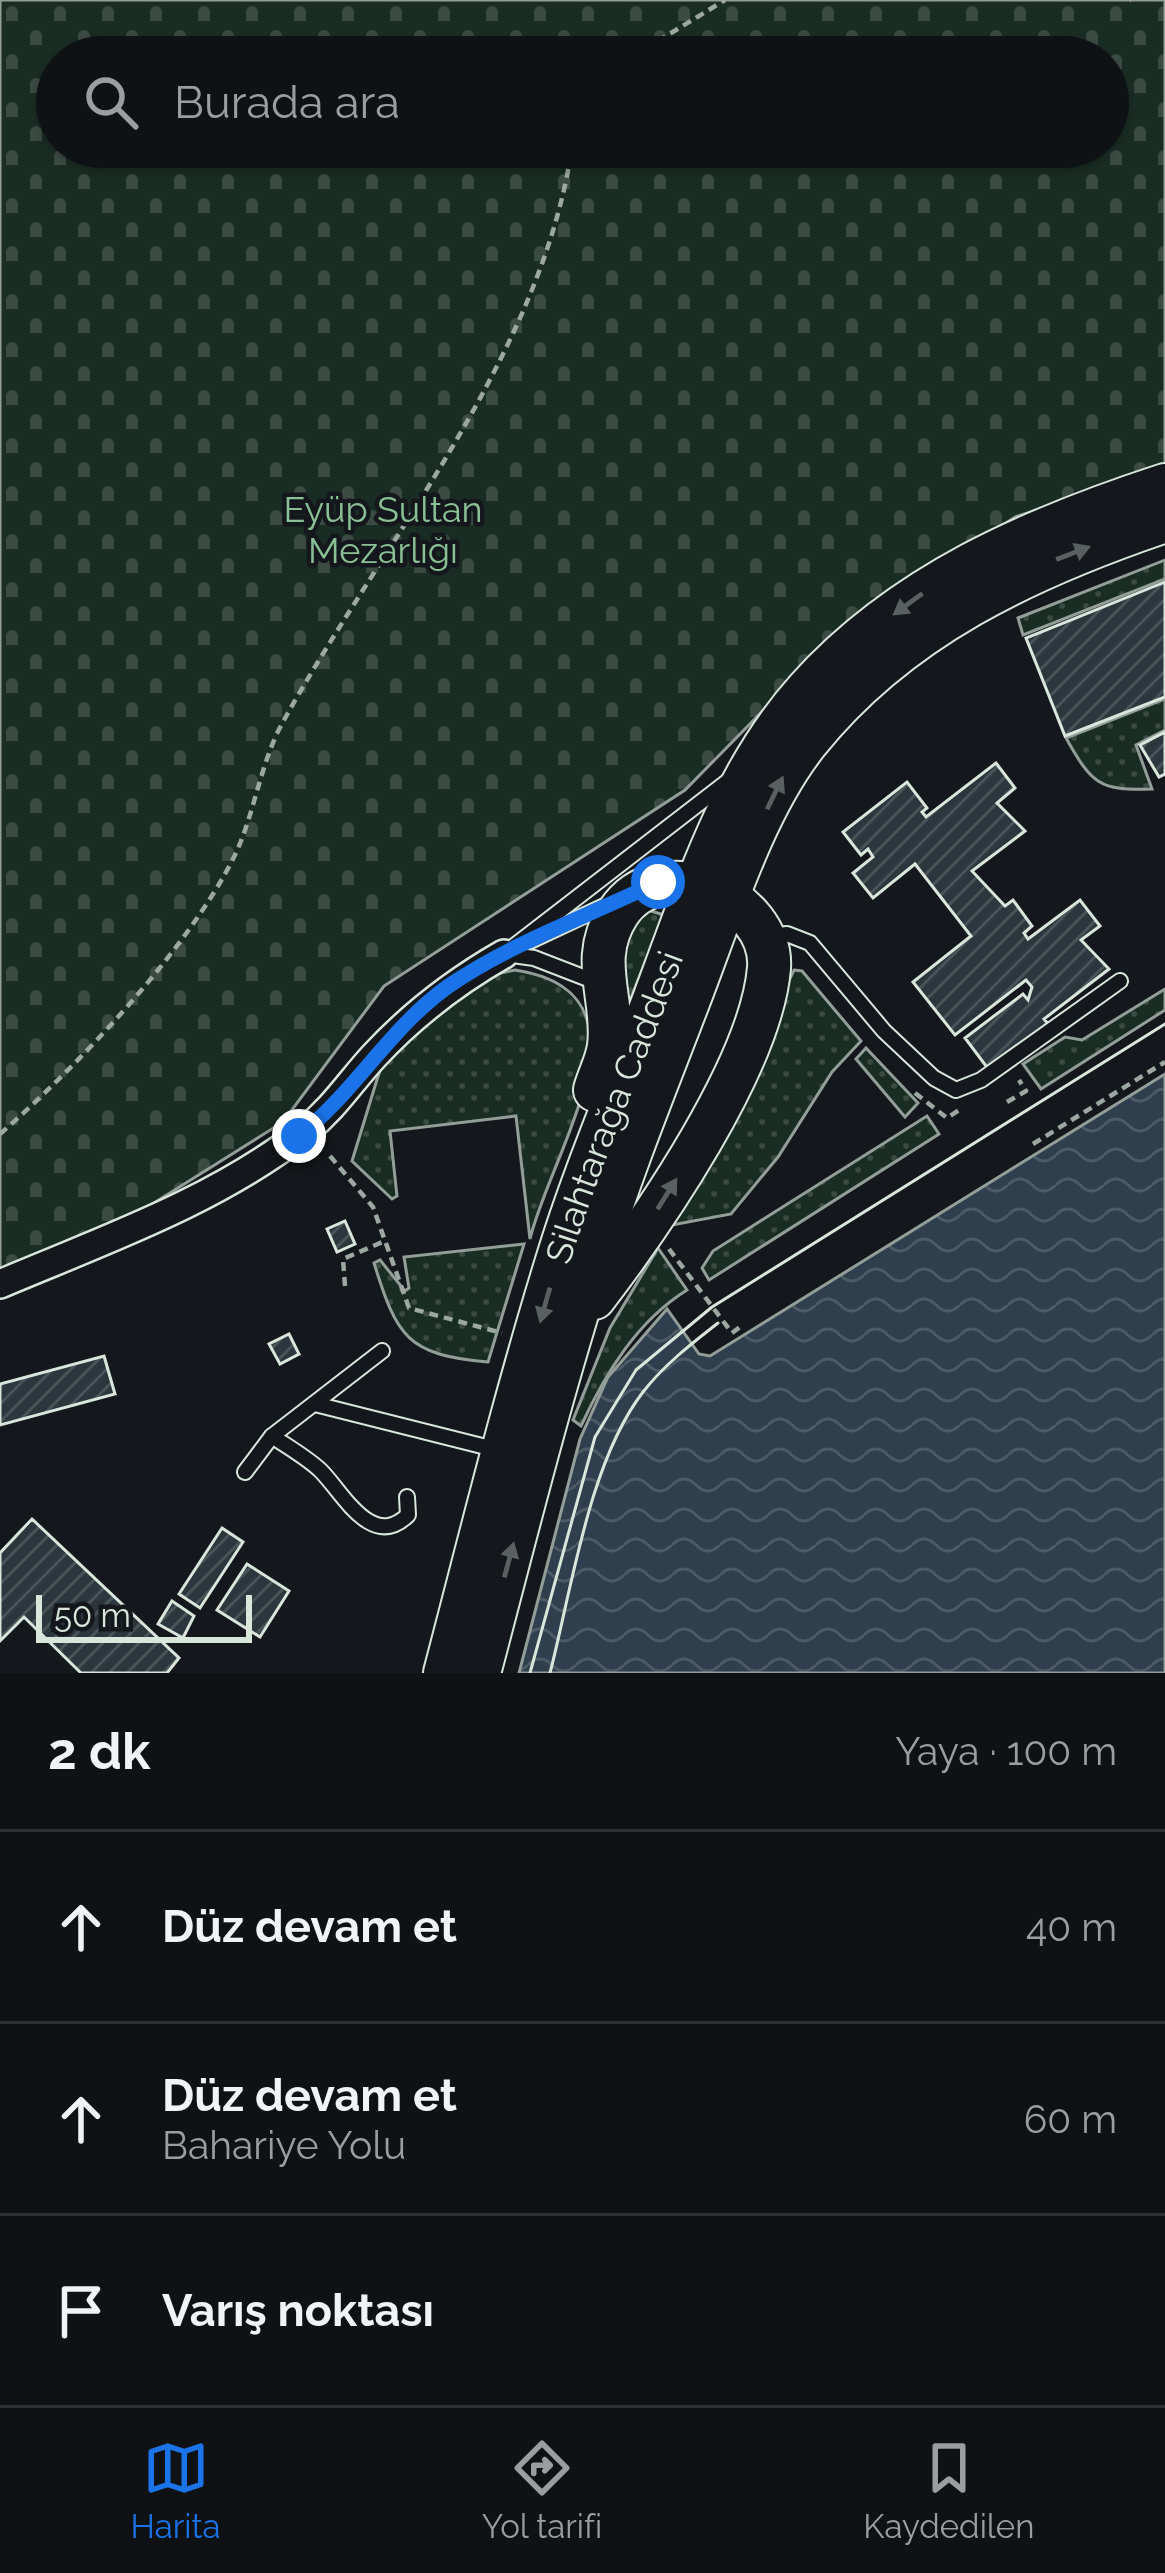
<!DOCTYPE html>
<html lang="tr">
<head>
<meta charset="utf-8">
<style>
	body { margin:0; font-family:Raleway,sans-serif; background:#1d2022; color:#f1f3f6 }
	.scale { position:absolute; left:36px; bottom:30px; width:216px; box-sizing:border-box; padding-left:12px; border:6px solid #d8e6dc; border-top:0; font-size:33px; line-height:42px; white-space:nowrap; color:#d8e6dc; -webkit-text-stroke:9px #14181c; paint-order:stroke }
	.stop { position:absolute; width:36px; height:36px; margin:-27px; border:9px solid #1a73e8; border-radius:50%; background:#fff }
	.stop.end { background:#1a73e8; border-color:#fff; box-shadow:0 3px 12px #0008 }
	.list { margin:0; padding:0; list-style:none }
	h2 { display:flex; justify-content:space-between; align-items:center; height:156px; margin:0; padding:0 48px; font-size:51px }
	h2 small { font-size:39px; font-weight:400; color:#9b9ea0 }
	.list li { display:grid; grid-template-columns:78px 1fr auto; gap:36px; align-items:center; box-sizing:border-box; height:192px; padding:0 48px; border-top:3px solid #2f3234 }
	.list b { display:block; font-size:45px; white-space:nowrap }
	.list p { margin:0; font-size:39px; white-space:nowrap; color:#9b9ea0 }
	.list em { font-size:39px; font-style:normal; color:#9b9ea0 }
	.icon { flex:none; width:66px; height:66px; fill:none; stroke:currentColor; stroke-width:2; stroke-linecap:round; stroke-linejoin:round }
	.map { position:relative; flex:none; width:1165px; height:1673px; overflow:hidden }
	.search { position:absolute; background:#0f1215; box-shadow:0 3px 9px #0004; left:36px; right:36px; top:36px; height:132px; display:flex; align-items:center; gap:30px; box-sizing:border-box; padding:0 42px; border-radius:66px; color:#9b9ea0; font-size:45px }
	.sheet { height:732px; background:#0f1215 }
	nav { display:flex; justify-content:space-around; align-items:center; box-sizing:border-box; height:168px; border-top:3px solid #2f3234; background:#0f1215; font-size:33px; color:#9b9ea0 }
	nav a { display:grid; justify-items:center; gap:6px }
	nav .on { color:#1a73e8 }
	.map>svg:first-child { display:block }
</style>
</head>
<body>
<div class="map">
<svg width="1165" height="1673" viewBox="0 0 1165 1673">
	<defs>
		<pattern id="grass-dots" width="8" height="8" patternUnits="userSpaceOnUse" patternTransform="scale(3)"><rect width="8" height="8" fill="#1a2d24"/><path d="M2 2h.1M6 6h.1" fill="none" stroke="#3b4b43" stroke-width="1.8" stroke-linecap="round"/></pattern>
		<pattern id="cemetery-stones" width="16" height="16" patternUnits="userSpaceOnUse" patternTransform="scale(3)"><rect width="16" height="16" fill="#1a2d24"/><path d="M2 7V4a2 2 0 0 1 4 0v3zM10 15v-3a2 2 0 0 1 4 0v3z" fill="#3b4b43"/></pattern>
		<pattern id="water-waves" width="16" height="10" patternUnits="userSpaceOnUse" patternTransform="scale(3)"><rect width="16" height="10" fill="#2f3f4d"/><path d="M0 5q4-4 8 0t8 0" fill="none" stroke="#4c5b66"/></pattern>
		<pattern id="building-hatch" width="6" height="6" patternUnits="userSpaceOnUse" patternTransform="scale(3)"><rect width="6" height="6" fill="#2c363c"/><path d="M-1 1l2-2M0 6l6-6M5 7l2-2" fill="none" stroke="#4a5358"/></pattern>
	</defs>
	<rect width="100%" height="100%" fill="#14181c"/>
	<!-- grass -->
	<g fill="url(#grass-dots)" stroke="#939e99" stroke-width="3">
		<path d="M1165 560V579L1023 635 1018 618Z"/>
		<path d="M1165 699V730L1136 745 1152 789C1099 791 1092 784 1066 738Z"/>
		<path d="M648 910 664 915 627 1008C624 967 617 940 648 910Z"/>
		<path d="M515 970C663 992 551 1151 530 1239L516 1116 390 1131 397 1196 392 1199 352 1161 383 1060 487 976Z"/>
		<path d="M794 970 802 971 861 1041 832 1072 778 1157 731 1214 672 1225Z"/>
		<path d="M1165 989V1010L1041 1089 1023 1064 1065 1037 1082 1040Z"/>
		<path d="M866 1048 918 1103 905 1117 856 1059Z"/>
		<path d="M927 1116 939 1134 709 1280 702 1268 713 1251Z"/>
		<path d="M524 1244 488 1362C407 1355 397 1337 374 1263L380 1260 405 1291 409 1288 404 1257Z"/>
		<path d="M658 1248 687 1290C637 1321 605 1374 581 1426L573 1420 610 1328Z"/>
	</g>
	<!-- cemetery -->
	<path fill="url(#cemetery-stones)" stroke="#939e99" stroke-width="3" fill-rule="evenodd" d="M0 0H1165V469L1015 517 912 586 810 663 685 790 384 986 283 1122 146 1208 0 1270ZM57 57H1108V147H57Z"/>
	<!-- water -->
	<path fill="url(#water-waves)" stroke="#939e99" stroke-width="3" d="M1165 1074V1673H519L580 1439 608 1377 667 1309 699 1354 710 1356Z"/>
	<!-- building -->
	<g fill="url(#building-hatch)" stroke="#d8e6dc" stroke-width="3">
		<path d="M1165 582V697L1065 736 1026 638Z"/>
		<path d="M1165 732V774L1159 777 1140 745Z"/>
		<path d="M996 763 1015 788 997 803 1025 831 972 871 1005 906 1013 900 1032 926 1024 933 1028 939 1080 900 1100 926 1081 940 1109 969 1044 1019 1049 1025 989 1070 965 1038 1023 994 1028 1000 1032 987 1026 980 955 1035 913 982 971 936 915 864 873 898 853 873 873 857 868 849 861 855 843 832 907 782 927 808 922 812 926 817Z"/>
		<path d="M345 1221 355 1244 337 1252 327 1229Z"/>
		<path d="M289 1334 299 1354 280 1364 269 1344Z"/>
		<path d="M104 1356 115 1394 0 1425V1384Z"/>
		<path d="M32 1519 179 1658 167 1673H81L24 1617 0 1641V1553Z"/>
		<path d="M222 1528 243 1542 200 1608 179 1594Z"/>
		<path d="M247 1564 289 1591 260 1637 217 1610Z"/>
		<path d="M172 1601 194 1616 183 1638 158 1624Z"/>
	</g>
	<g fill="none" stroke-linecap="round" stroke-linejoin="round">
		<defs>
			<g id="lane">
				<path d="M767 937 787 934 810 943 884 1031 934 1078 956 1090 981 1080 1120 981"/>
				<path d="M530 941 613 902"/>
				<path d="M504 954 728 781"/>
				<path d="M504 954 534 958 596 982"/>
				<path d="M315 1404 498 1450"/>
				<path d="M272 1436C288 1447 306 1457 320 1470 342 1491 371 1551 408 1515L407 1497"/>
				<path d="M245 1472 272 1436 382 1351"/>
			</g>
			<path id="street" d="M0 1284C104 1240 216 1201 305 1131 334 1108 350 1082 374 1056 413 1014 455 982 504 954"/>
			<g id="primary">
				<path d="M594 1298C653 1221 761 1065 769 968 774 898 660 848 618 913 588 960 615 998 609 1046 607 1061 599 1076 595 1090"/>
				<path id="s1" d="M445 1673C481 1536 515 1397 557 1261 584 1172 622 1085 655 997 695 891 730 776 807 690 902 584 1033 528 1165 485"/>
				<path d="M479 1673C516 1533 551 1391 596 1253 624 1163 660 1076 693 989 723 910 755 807 807 742 899 627 1029 567 1165 521"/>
			</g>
		</defs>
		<!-- lane casing -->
		<use href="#lane" stroke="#d8e6dc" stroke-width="18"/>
		<!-- street casing -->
		<use href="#street" stroke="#d8e6dc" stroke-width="32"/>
		<!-- primary casing -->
		<use href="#primary" stroke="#d8e6dc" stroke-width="46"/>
		<!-- path -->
		<g stroke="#9da8a2" stroke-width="4.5" stroke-dasharray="9 6" stroke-linecap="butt">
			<path d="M1130 0H1131"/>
			<path d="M632 57 725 0"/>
			<path d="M915 1093 947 1118 959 1110"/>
			<path d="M1007 1102 1026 1091 1019 1080"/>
			<path d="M0 1134C78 1066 188 949 234 857 255 814 260 762 284 720 383 542 542 354 572 147"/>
			<path d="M1033 1144 1165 1062"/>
			<path d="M330 1156 373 1207 409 1308 502 1333"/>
			<path d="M669 1249 732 1333 740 1327"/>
			<path d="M345 1286 343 1259 387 1240"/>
		</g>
		<!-- lane -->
		<use href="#lane" stroke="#14181c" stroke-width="14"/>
		<!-- street -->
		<use href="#street" stroke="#14181c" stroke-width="27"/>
		<!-- primary -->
		<use href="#primary" stroke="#14181c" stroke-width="42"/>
		<!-- tram -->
		<g stroke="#d8e6dc" stroke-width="3">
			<path d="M530 1673 595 1437 636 1370 712 1307 1165 1024"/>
			<path d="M550 1673C572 1588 589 1462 643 1392 664 1365 691 1344 718 1323"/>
		</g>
	</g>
	<!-- one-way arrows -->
	<defs><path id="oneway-solid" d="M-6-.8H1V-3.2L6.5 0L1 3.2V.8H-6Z" transform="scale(3)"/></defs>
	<g fill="#59605f">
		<use href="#oneway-solid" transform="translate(1073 553) rotate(-21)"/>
		<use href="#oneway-solid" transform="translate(908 604) rotate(144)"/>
		<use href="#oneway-solid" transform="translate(775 793) rotate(-64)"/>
		<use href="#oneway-solid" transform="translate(667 1194) rotate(-58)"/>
		<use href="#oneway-solid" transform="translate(545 1305) rotate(106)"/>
		<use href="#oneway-solid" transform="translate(509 1560) rotate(-75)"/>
	</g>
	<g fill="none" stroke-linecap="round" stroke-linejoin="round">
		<!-- route -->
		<path stroke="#1a73e8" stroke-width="15" d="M299 1136C355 1092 391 1026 450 985 515 941 589 916 658 882"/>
	</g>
	<g text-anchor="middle" stroke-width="9" stroke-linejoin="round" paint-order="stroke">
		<!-- park labels -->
		<g font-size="36" fill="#8ac095" stroke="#14181c">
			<text x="383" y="522">Eyüp Sultan<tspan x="383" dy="41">Mezarlığı</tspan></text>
		</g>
		<!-- street labels -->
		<g font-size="36" fill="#d8e6dc" stroke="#14181c">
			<text dy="13" stroke="none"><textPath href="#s1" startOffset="591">Silahtarağa Caddesi</textPath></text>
		</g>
	</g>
</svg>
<div class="scale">50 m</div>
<div class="stop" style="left:658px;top:882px"></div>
<div class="stop end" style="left:299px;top:1136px"></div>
<div class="search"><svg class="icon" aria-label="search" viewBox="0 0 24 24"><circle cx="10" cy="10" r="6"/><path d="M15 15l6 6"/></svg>Burada ara</div>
</div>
<section class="sheet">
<h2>2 dk<small>Yaya · 100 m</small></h2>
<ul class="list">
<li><svg class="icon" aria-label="ahead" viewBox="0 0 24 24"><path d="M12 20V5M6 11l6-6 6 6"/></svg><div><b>Düz devam et</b></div><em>40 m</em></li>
<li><svg class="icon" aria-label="ahead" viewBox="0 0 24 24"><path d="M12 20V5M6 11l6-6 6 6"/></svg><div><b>Düz devam et</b><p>Bahariye Yolu</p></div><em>60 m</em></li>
<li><svg class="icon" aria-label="arrive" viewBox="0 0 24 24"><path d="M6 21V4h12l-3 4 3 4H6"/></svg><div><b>Varış noktası</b></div></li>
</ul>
</section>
<nav>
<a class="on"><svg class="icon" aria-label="map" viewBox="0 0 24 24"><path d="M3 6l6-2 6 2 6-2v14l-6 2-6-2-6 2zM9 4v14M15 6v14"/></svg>Harita</a>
<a><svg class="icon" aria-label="directions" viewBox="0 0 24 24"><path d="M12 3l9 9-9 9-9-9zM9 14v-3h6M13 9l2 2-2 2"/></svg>Yol tarifi</a>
<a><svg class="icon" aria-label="saved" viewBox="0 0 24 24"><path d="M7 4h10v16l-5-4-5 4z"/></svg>Kaydedilen</a>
</nav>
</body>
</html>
